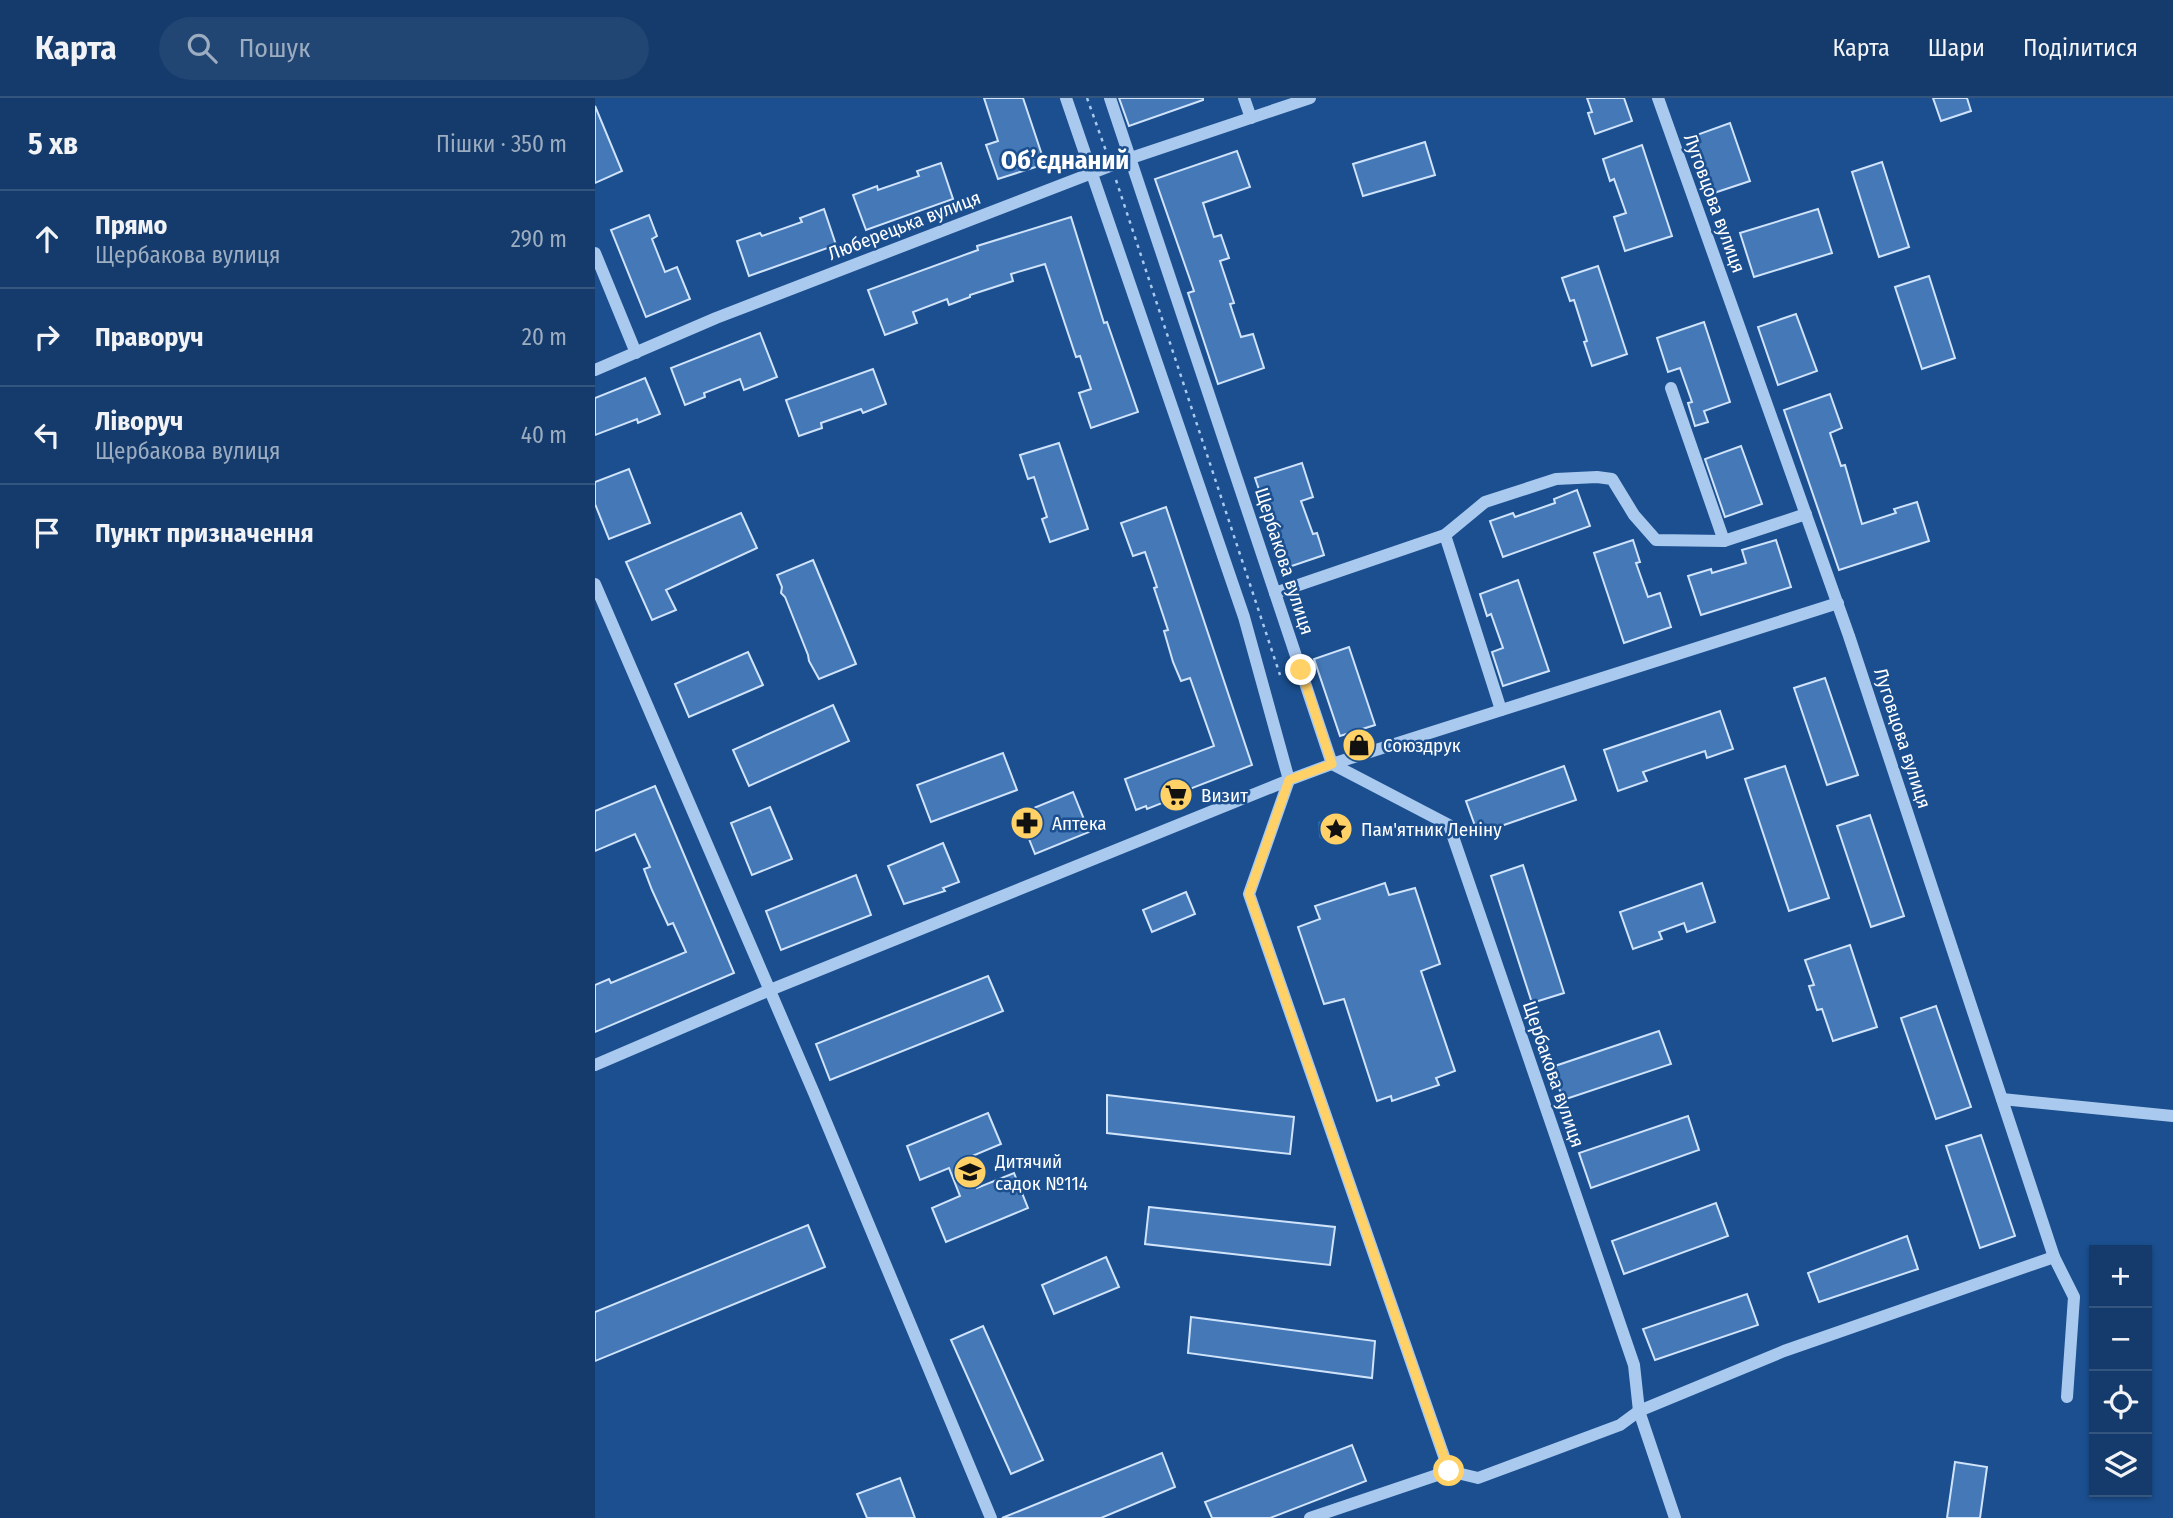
<!DOCTYPE html>
<html lang="uk">
<head>
<meta charset="utf-8">
<style>
	body { margin:0; font-family:"Fira Sans Condensed",sans-serif; background:#214673; color:#f1f3f6 }
	.controls { position:absolute; right:21px; bottom:21px; display:grid; overflow:hidden; border-radius:0px; box-shadow:0 2px 5px #0004 }
	.controls button { width:63px; height:63px; display:grid; place-items:center; padding:0; border:0; border-bottom:2px solid #33557e; background:#143b6b; color:#f1f3f6; font:35px sans-serif }
	.stop { position:absolute; width:21px; height:21px; margin:-16px; border:5px solid #ffd166; border-radius:50%; background:#fff }
	.stop.end { background:#ffd166; border-color:#fff; box-shadow:0 2px 7px #0008 }
	.list { margin:0; padding:0; list-style:none }
	h2 { display:flex; justify-content:space-between; align-items:center; height:91px; margin:0; padding:0 28px; font-size:30px }
	h2 small { font-size:23px; font-weight:400; color:#9dadc1 }
	.list li { display:grid; grid-template-columns:46px 1fr auto; gap:21px; align-items:center; box-sizing:border-box; height:98px; padding:0 28px; border-top:2px solid #33557e }
	.list b { display:block; font-size:26px; white-space:nowrap }
	.list p { margin:0; font-size:23px; white-space:nowrap; color:#9dadc1 }
	.list em { font-size:23px; font-style:normal; color:#9dadc1 }
	.icon { flex:none; width:38px; height:38px; fill:none; stroke:currentColor; stroke-width:2; stroke-linecap:round; stroke-linejoin:round }
	.map { position:relative; flex:none; width:1578px; height:1420px; overflow:hidden }
	header { display:flex; align-items:center; gap:42px; box-sizing:border-box; height:98px; padding:0 35px; background:#143b6b; border-bottom:2px solid #33557e }
	header strong { font-size:33px }
	nav { display:flex; gap:38px; margin-inline-start:auto; font-size:24px }
	.search { width:490px; height:63px; background:#214673; display:flex; align-items:center; gap:18px; box-sizing:border-box; padding:0 24px; border-radius:38px; color:#9dadc1; font-size:26px }
	main { display:flex }
	aside { flex:1; background:#143b6b }
	.map>svg:first-child { display:block }
</style>
</head>
<body>
<header>
<strong>Карта</strong>
<div class="search"><svg class="icon" aria-label="search" viewBox="0 0 24 24"><circle cx="10" cy="10" r="6"/><path d="M15 15l6 6"/></svg>Пошук</div>
<nav><a>Карта</a><a>Шари</a><a>Поділитися</a></nav>
</header>
<main>
<aside>
<h2>5 хв<small>Пішки · 350 m</small></h2>
<ul class="list">
<li><svg class="icon" aria-label="ahead" viewBox="0 0 24 24"><path d="M12 20V5M6 11l6-6 6 6"/></svg><div><b>Прямо</b><p>Щербакова вулиця</p></div><em>290 m</em></li>
<li><svg class="icon" aria-label="right" viewBox="0 0 24 24"><path d="M7 20v-9h11M14 6l5 5-5 5"/></svg><div><b>Праворуч</b></div><em>20 m</em></li>
<li><svg class="icon" aria-label="left" viewBox="0 0 24 24"><path d="M17 20v-9H6M10 6l-5 5 5 5"/></svg><div><b>Ліворуч</b><p>Щербакова вулиця</p></div><em>40 m</em></li>
<li><svg class="icon" aria-label="arrive" viewBox="0 0 24 24"><path d="M6 21V4h12l-3 4 3 4H6"/></svg><div><b>Пункт призначення</b></div></li>
</ul>
</aside>
<div class="map">
<svg width="1578" height="1420" viewBox="0 0 1578 1420">
	<rect width="100%" height="100%" fill="#1b4f8f"/>
	<!-- green -->
	<path fill="#2e69ad" d="M739 719 750 720 755 725 757 735 753 743C742 747 733 747 724 739L723 724 729 720Z"/>
	<!-- building -->
	<g fill="#4478b7" stroke="#cfe3fa" stroke-width="2">
		<path d="M389 0H428L450 66 403 81 391 47 403 43Z"/>
		<path d="M524 0H608V2L534 28Z"/>
		<path d="M992 0H1029L1037 23 1000 36 993 15 997 14Z"/>
		<path d="M1338 0H1372L1376 13 1346 23Z"/>
		<path d="M0 8 27 73 0 85Z"/>
		<path d="M1135 25 1155 83 1116 96 1096 39Z"/>
		<path d="M830 44 840 77 768 98 758 66Z"/>
		<path d="M1047 47 1077 138 1030 153 1019 119 1031 115 1019 81 1015 83 1008 61Z"/>
		<path d="M642 53 655 89 608 105 619 139 626 137 634 160 625 163 639 205 635 206 646 239 658 236 669 270 623 286 593 195 599 193 560 81Z"/>
		<path d="M1287 64 1314 149 1284 159 1257 74Z"/>
		<path d="M346 65 358 101 271 132 258 97 282 88 283 92 324 78 322 73Z"/>
		<path d="M229 111 241 147 154 178 142 143 165 135 167 138 207 124 205 120Z"/>
		<path d="M1223 111 1237 155 1159 179 1145 135Z"/>
		<path d="M54 117 62 138 57 141 70 174 82 169 95 201 51 219 16 132Z"/>
		<path d="M476 119 509 225 512 224 543 314 496 330 484 295 496 291 485 258 481 259 450 166 416 176 418 183 375 197V199L354 207 352 201 318 214 322 225 290 237 273 192 383 152 382 148Z"/>
		<path d="M1003 168 1032 256 997 268 989 244 992 243 979 202 975 203 967 180Z"/>
		<path d="M1334 178 1360 260 1327 271 1300 189Z"/>
		<path d="M1201 216 1222 273 1183 287 1163 229Z"/>
		<path d="M1109 224 1135 304 1109 313 1113 324 1100 328 1093 305 1097 304 1085 270 1073 274 1062 240Z"/>
		<path d="M165 235 182 279 149 292 145 281 109 295 110 299 90 307 76 270Z"/>
		<path d="M278 271 291 306 268 315 266 311 226 325 227 330 204 338 191 302Z"/>
		<path d="M50 280 65 316 43 325 42 321 0 337V300Z"/>
		<path d="M1235 296 1247 330 1235 335 1246 368 1250 367 1267 426 1301 415 1299 411 1322 404 1334 443 1244 472 1189 312Z"/>
		<path d="M464 345 493 431 455 444 447 421 452 419 439 379 433 381 425 357Z"/>
		<path d="M1146 348 1167 406 1130 419 1110 361Z"/>
		<path d="M707 365 718 399 706 403 718 436 722 435 729 457 691 470 660 380Z"/>
		<path d="M34 371 55 425 14 441 0 406V384Z"/>
		<path d="M982 392 995 428 908 459 895 423 918 415 920 419 960 405 959 401Z"/>
		<path d="M571 409 657 667 584 695 585 698 552 711 551 708 541 712 530 681 619 648 595 580 586 583 578 564 569 533 573 532 559 490 562 489 550 454 538 458 526 425Z"/>
		<path d="M146 415 162 450 71 492 81 512 57 522 31 464Z"/>
		<path d="M1038 442 1045 464 1041 465 1053 499 1065 495 1076 529 1029 545 999 455Z"/>
		<path d="M1181 442 1196 489 1106 517 1093 478 1116 471 1117 475 1151 465 1147 452Z"/>
		<path d="M218 462 261 566 224 581 214 563 213 557 190 499 186 495 187 489 182 477Z"/>
		<path d="M923 482 954 573 908 588 897 554 908 550 896 516 892 518 885 496Z"/>
		<path d="M754 549 780 627 745 638 719 561Z"/>
		<path d="M153 554 168 587 94 619 80 586Z"/>
		<path d="M1230 580 1263 677 1232 687 1199 590Z"/>
		<path d="M238 607 254 643 154 688 138 652Z"/>
		<path d="M1125 613 1138 651 1112 660 1110 653 1048 674 1052 683 1023 693 1009 652Z"/>
		<path d="M408 655 422 692 336 724 322 687Z"/>
		<path d="M969 668 981 702 883 736 871 703Z"/>
		<path d="M1190 668 1234 800 1194 813 1150 681Z"/>
		<path d="M60 688 139 875 0 934V887L14 881 16 885 91 854 78 825 73 827 57 792 49 771 55 769 40 736 0 753V713Z"/>
		<path d="M478 694 494 734 440 756 424 716Z"/>
		<path d="M175 709 197 761 157 777 136 725Z"/>
		<path d="M1275 717 1309 818 1276 829 1242 728Z"/>
		<path d="M348 745 364 784 348 790 350 793 309 806 293 768Z"/>
		<path d="M928 767 969 895 937 905 896 778Z"/>
		<path d="M261 777 276 817 186 852 171 813Z"/>
		<path d="M790 785 794 797 820 790 845 866 826 873 860 973 841 980 844 987 797 1003 796 998 782 1003 749 901 729 906 703 829 725 821 720 808Z"/>
		<path d="M1107 785 1120 824 1092 834 1089 825 1064 834 1067 841 1038 851 1025 814Z"/>
		<path d="M591 794 600 816 557 834 548 812Z"/>
		<path d="M1255 847 1282 929 1238 943 1227 911 1222 912 1214 888 1219 887 1210 862Z"/>
		<path d="M393 878 408 913 235 982 221 946Z"/>
		<path d="M1341 908 1376 1009 1341 1021 1306 920Z"/>
		<path d="M1064 933 1076 966 968 1002 957 969Z"/>
		<path d="M512 997 699 1019 695 1056 512 1035Z"/>
		<path d="M393 1015 406 1046 370 1061 382 1090 419 1075 433 1110 351 1144 337 1110 365 1098 354 1070 325 1082 312 1048Z"/>
		<path d="M1093 1018 1104 1052 996 1090 984 1055Z"/>
		<path d="M1386 1037 1420 1138 1385 1150 1351 1048Z"/>
		<path d="M1121 1105 1133 1138 1029 1176 1017 1143Z"/>
		<path d="M554 1109 740 1129 735 1167 550 1146Z"/>
		<path d="M213 1127 230 1169 0 1263V1214Z"/>
		<path d="M1312 1138 1323 1171 1224 1204 1213 1175Z"/>
		<path d="M511 1159 524 1189 459 1216 447 1187Z"/>
		<path d="M1152 1196 1163 1227 1060 1262 1048 1231Z"/>
		<path d="M596 1219 780 1243 777 1280 593 1255Z"/>
		<path d="M388 1228 448 1362 416 1376 356 1242Z"/>
		<path d="M757 1347 771 1383 675 1420H617L610 1404Z"/>
		<path d="M567 1355 580 1389 506 1420H407Z"/>
		<path d="M1360 1364 1392 1369 1385 1420H1352Z"/>
		<path d="M305 1380 320 1420H272L262 1396Z"/>
	</g>
	<g fill="none" stroke-linecap="round" stroke-linejoin="round">
		<!-- path -->
		<g stroke="#a9c9ee" stroke-width="2.5" stroke-dasharray="3.5 5" stroke-linecap="butt">
			<path d="M492 0 511 53"/>
			<path d="M521 82 685 577"/>
		</g>
		<!-- minor -->
		<g stroke="#a9c9ee" stroke-width="12">
			<path d="M471 0 649 519 694 682 654 796 854 1373"/>
			<path d="M515 0 737 666 854 727 1039 1267 1044 1313 1080 1420"/>
			<path d="M649 0 656 20"/>
			<path d="M1063 0 1254 538 1459 1159 1479 1199 1472 1299"/>
			<path d="M0 155 41 255"/>
			<path d="M0 272 121 220 536 60 715 0"/>
			<path d="M1076 290 1129 443"/>
			<path d="M850 437 906 612"/>
			<path d="M0 486 219 995 396 1420"/>
			<path d="M680 495 850 437 890 404 961 381 1002 379 1017 381 1039 417 1061 442 1129 443 1211 416"/>
			<path d="M0 967 175 892 694 682 737 666 1243 505"/>
			<path d="M1407 1001 1578 1018"/>
			<path d="M715 1420 854 1373 883 1380 1025 1327 1044 1313 1189 1253 1459 1159"/>
		</g>
	</g>
	<g fill="none" stroke-linecap="round" stroke-linejoin="round">
		<!-- route -->
		<path stroke="#ffd166" stroke-width="9" d="M706 572 737 666 694 682 654 796 854 1373"/>
	</g>
	<!-- icons -->
	<defs>
		<symbol id="shop-disc" viewBox="-11 -11 22 22"><circle r="9.5" fill="#ffd166" stroke="#1b4f8f"/><path d="M-5-2.5h2.3a2.7 3.5 0 0 1 5.4 0H5L5.5 6h-11ZM-1.5-2.5h3a1.5 2.3 0 0 0-3 0Z" fill="#111"/></symbol>
		<symbol id="supermarket-disc" viewBox="-11 -11 22 22"><circle r="9.5" fill="#ffd166" stroke="#1b4f8f"/><path d="M-6-5.5h2.5l.6 2H6L4.5 2H-2.5L-4.4-4H-6ZM-1.5 3.2a1.3 1.3 0 1 0 .1 0ZM3 3.2a1.3 1.3 0 1 0 .1 0Z" fill="#111"/></symbol>
		<symbol id="pharmacy-disc" viewBox="-11 -11 22 22"><circle r="9.5" fill="#ffd166" stroke="#1b4f8f"/><path d="M-2-6h4v4h4v4h-4v4h-4v-4h-4v-4h4Z" fill="#111"/></symbol>
		<symbol id="sight-disc" viewBox="-11 -11 22 22"><circle r="9.5" fill="#ffd166" stroke="#1b4f8f"/><path d="M0-6L1.8-2.2L6-1.7L2.9 1.2L3.7 5.4L0 3.3L-3.7 5.4L-2.9 1.2L-6-1.7L-1.8-2.2Z" fill="#111"/></symbol>
		<symbol id="school-disc" viewBox="-11 -11 22 22"><circle r="9.5" fill="#ffd166" stroke="#1b4f8f"/><path d="M0-5L7-2L0 1L-7-2ZM-4 1L0 2.5L4 1V4Q0 6-4 4Z" fill="#111"/></symbol>
	</defs>
	<g fill-rule="evenodd">
		<use href="#shop-disc" x="745" y="628" width="38" height="38"/>
		<use href="#supermarket-disc" x="562" y="678" width="38" height="38"/>
		<use href="#pharmacy-disc" x="413" y="706" width="38" height="38"/>
		<use href="#sight-disc" x="722" y="712" width="38" height="38"/>
		<use href="#school-disc" x="356" y="1055" width="38" height="38"/>
	</g>
	<g text-anchor="middle" stroke-width="5" stroke-linejoin="round" paint-order="stroke">
		<!-- street labels -->
		<g font-size="19" fill="#fff" stroke="#1b4f8f">
			<text transform="translate(1120 105) rotate(70)" y="7">Луговцова вулиця</text>
			<text transform="translate(309 127) rotate(-21)" y="7">Люберецька вулиця</text>
			<text transform="translate(690 463) rotate(72)" y="7">Щербакова вулиця</text>
			<text transform="translate(1308 640) rotate(72)" y="7">Луговцова вулиця</text>
			<text transform="translate(959 976) rotate(71)" y="7">Щербакова вулиця</text>
		</g>
		<!-- poi labels -->
		<g font-size="19" fill="#fff" stroke="#1b4f8f" text-anchor="start">
			<text x="788" y="654">Союздрук</text>
			<text x="606" y="704">Визит</text>
			<text x="457" y="732">Аптека</text>
			<text x="766" y="738">Пам'ятник Леніну</text>
			<text x="400" y="1070">Дитячий<tspan x="400" dy="22">садок №114</tspan></text>
		</g>
		<!-- district labels -->
		<g font-size="26" font-weight="bold" fill="#fff" stroke="#1b4f8f">
			<text x="470" y="71">Об’єднаний</text>
		</g>
	</g>
</svg>
<div class="controls">
<button>+</button>
<button>−</button>
<button><svg class="icon" aria-label="locate" viewBox="0 0 24 24"><circle cx="12" cy="12" r="6"/><path d="M12 2v4M12 18v4M2 12h4M18 12h4"/></svg></button>
<button><svg class="icon" aria-label="layers" viewBox="0 0 24 24"><path d="M12 4l9 5-9 5-9-5zM3 14l9 5 9-5"/></svg></button>
</div>
<div class="stop" style="left:854px;top:1373px"></div>
<div class="stop end" style="left:706px;top:572px"></div>
</div>
</main>
</body>
</html>
